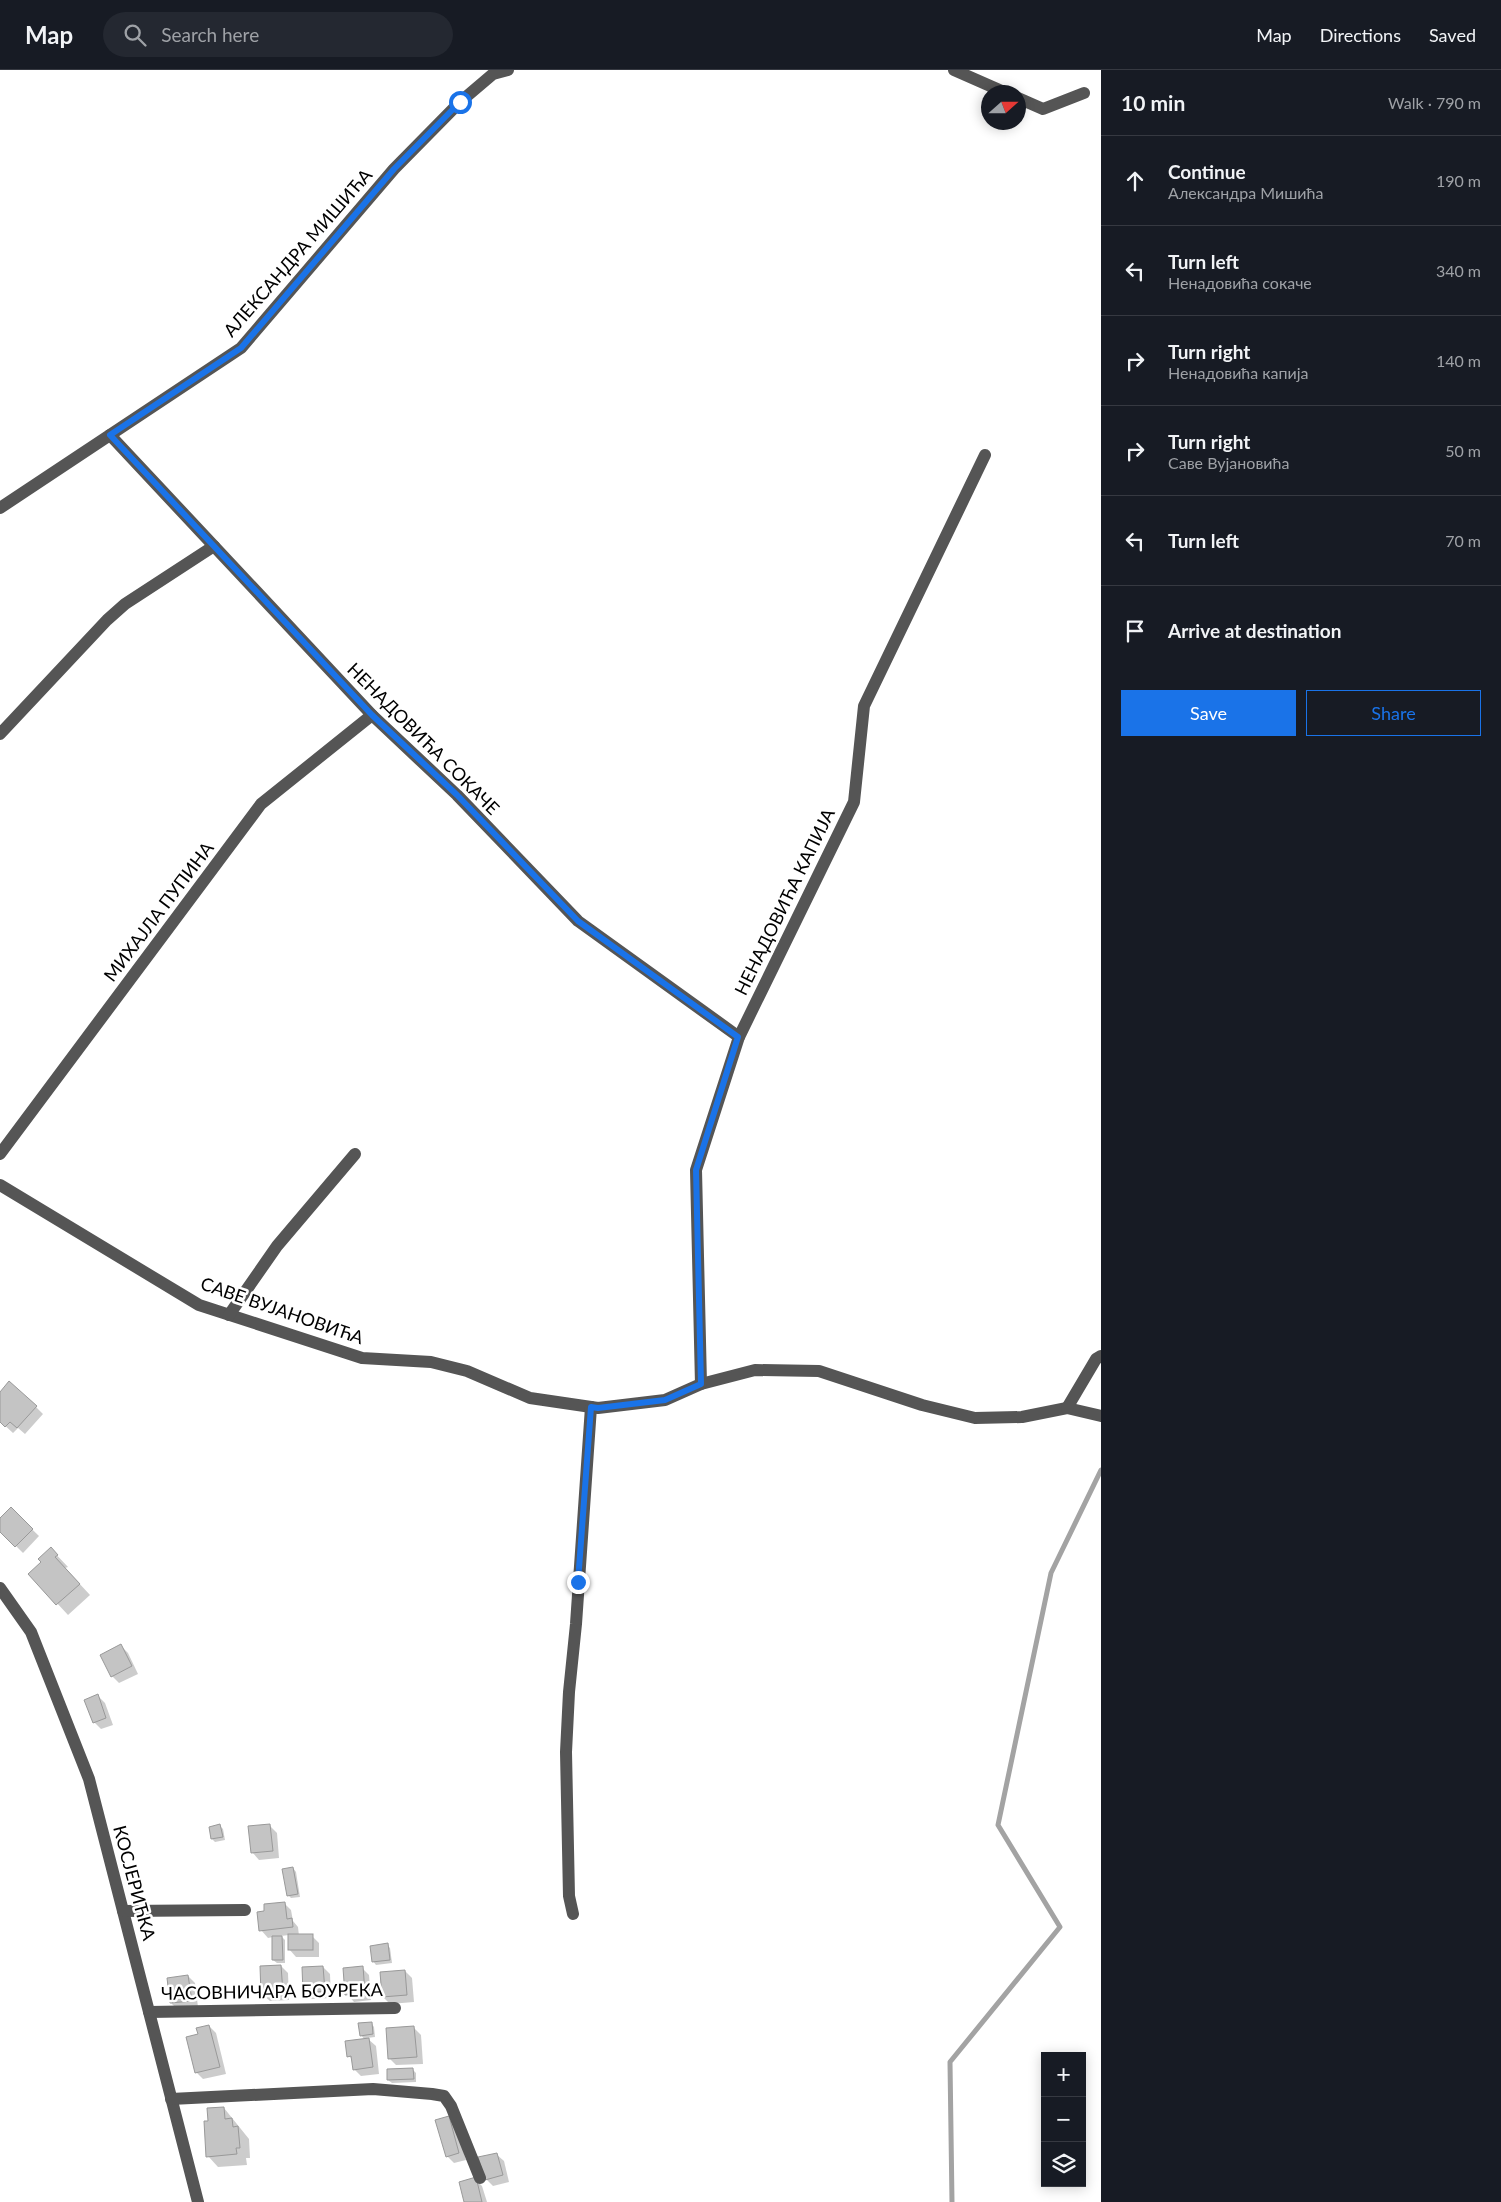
<!DOCTYPE html>
<html lang="en">
<head>
<meta charset="utf-8">
<style>
	body { margin:0; font-family:Lato,sans-serif; background:#242831; color:#f1f3f6 }
	.controls { position:absolute; right:15px; bottom:15px; display:grid; overflow:hidden; border-radius:0px; box-shadow:0 2px 12px #0003 }
	.controls button { width:45px; height:45px; display:grid; place-items:center; padding:0; border:0; border-bottom:1px solid #363941; background:#171b24; color:#f1f3f6; font:25px sans-serif }
	.compass { position:absolute; left:981px; top:15px; width:45px; height:45px; border-radius:50%; background:#171b24; box-shadow:0 2px 12px #0003; rotate:69deg }
	.stop { position:absolute; width:15px; height:15px; margin:-11px; border:4px solid #1a73e8; border-radius:50%; background:#fff }
	.stop.end { background:#1a73e8; border-color:#fff; box-shadow:0 1px 5px #0008 }
	.list { margin:0; padding:0; list-style:none }
	h2 { display:flex; justify-content:space-between; align-items:center; height:65px; margin:0; padding:0 20px; font-size:21px }
	h2 small { font-size:16px; font-weight:400; color:#9ea1a6 }
	.list li { display:grid; grid-template-columns:32px 1fr auto; gap:15px; align-items:center; box-sizing:border-box; height:90px; padding:0 20px; border-top:1px solid #363941 }
	.list b { display:block; font-size:19px; white-space:nowrap }
	.list p { margin:0; font-size:16px; white-space:nowrap; color:#9ea1a6 }
	.list em { font-size:16px; font-style:normal; color:#9ea1a6 }
	.actions { display:flex; gap:10px; padding:15px 20px }
	.actions a { flex:1; padding:11px 0; border:1px solid #1a73e8; border-radius:0px; text-align:center; font-size:18px; color:#1a73e8 }
	.actions .main { background:#1a73e8; color:#fff }
	.icon { flex:none; width:28px; height:28px; fill:none; stroke:currentColor; stroke-width:2; stroke-linecap:round; stroke-linejoin:round }
	.map { position:relative; flex:none; width:1101px; height:2132px; overflow:hidden }
	header { display:flex; align-items:center; gap:30px; box-sizing:border-box; height:70px; padding:0 25px; background:#171b24; border-bottom:1px solid #363941 }
	header strong { font-size:24px }
	nav { display:flex; gap:28px; margin-inline-start:auto; font-size:18px }
	.search { width:350px; height:45px; background:#242831; display:flex; align-items:center; gap:12px; box-sizing:border-box; padding:0 18px; border-radius:28px; color:#9ea1a6; font-size:19px }
	main { display:flex }
	aside { flex:1; background:#171b24 }
	.map>svg:first-child { display:block }
</style>
</head>
<body>
<header>
<strong>Map</strong>
<div class="search"><svg class="icon" aria-label="search" viewBox="0 0 24 24"><circle cx="10" cy="10" r="6"/><path d="M15 15l6 6"/></svg>Search here</div>
<nav><a>Map</a><a>Directions</a><a>Saved</a></nav>
</header>
<main>
<div class="map">
<svg width="1101" height="2132" viewBox="0 0 1101 2132">
	<rect width="100%" height="100%" fill="#fff"/>
	<!-- shadow -->
	<g fill="#0003">
		<path d="M0 1324 36 1337 43 1344 25 1364 18 1358 13 1363 0 1351Z"/>
		<path d="M11 1439 39 1466 23 1483 0 1460V1450Z"/>
		<path d="M51 1479 68 1497 65 1498 90 1525 68 1545 30 1504 43 1492Z"/>
		<path d="M121 1576 128 1583 138 1604 119 1613 112 1606Z"/>
		<path d="M98 1626 105 1633 113 1655 101 1659 94 1652Z"/>
		<path d="M220 1756 223 1759 225 1770 215 1772 212 1769Z"/>
		<path d="M270 1756 277 1763 279 1788 259 1790 252 1782Z"/>
		<path d="M293 1798 296 1802 300 1827 291 1828 288 1825Z"/>
		<path d="M284 1833 291 1840 293 1851 298 1857 299 1866H312L319 1873V1887H296L289 1879V1865L281 1866 285 1870V1893H277L273 1890V1867L268 1868 261 1860 266 1842Z"/>
		<path d="M387 1875 390 1878 392 1893 376 1895 373 1891Z"/>
		<path d="M281 1896 288 1903 289 1930 270 1931 262 1924Z"/>
		<path d="M323 1897 330 1904 331 1928 311 1929 304 1922Z"/>
		<path d="M362 1898 369 1905 371 1930 354 1932 347 1924Z"/>
		<path d="M405 1901 412 1908 414 1932 390 1934 383 1927Z"/>
		<path d="M188 1906 195 1913 198 1937 178 1940 171 1933Z"/>
		<path d="M371 1953 374 1957 375 1967 367 1968 376 1976 379 2004 361 2006 354 1999 353 1990 349 1986 365 1970 361 1965Z"/>
		<path d="M209 1956 216 1963 226 2004 203 2009 196 2002 200 1965Z"/>
		<path d="M414 1958 421 1965 423 1994 396 1995 389 1988Z"/>
		<path d="M412 1999 416 2003V2012L392 2013 388 2010Z"/>
		<path d="M224 2038 249 2069 250 2088H246L247 2095 218 2097 208 2086 210 2052Z"/>
		<path d="M449 2047 456 2055 466 2090 454 2093 447 2086Z"/>
		<path d="M496 2084 504 2091 509 2112 493 2116 486 2109Z"/>
		<path d="M475 2109 482 2116 487 2132H466Z"/>
	</g>
	<g fill="none" stroke-linecap="round" stroke-linejoin="round">
		<!-- stream -->
		<path stroke="#a3a3a3" stroke-width="5" d="M952 2132 950 1992 1060 1857 998 1755 1051 1503 1101 1400"/>
	</g>
	<!-- building -->
	<g fill="#c4c4c4" stroke="#999">
		<path d="M9 1311 37 1336 17 1358 10 1352 5 1357 0 1352V1322Z"/>
		<path d="M11 1437 33 1459 15 1477 0 1462V1448Z"/>
		<path d="M51 1477 58 1485 55 1487 80 1514 56 1535 28 1504 41 1492 38 1489Z"/>
		<path d="M121 1574 132 1596 111 1607 100 1585Z"/>
		<path d="M98 1624 106 1648 93 1653 84 1630Z"/>
		<path d="M220 1754 223 1767 211 1769 209 1757Z"/>
		<path d="M270 1754 273 1781 251 1783 248 1756Z"/>
		<path d="M293 1797 298 1824 287 1826 282 1799Z"/>
		<path d="M285 1832 287 1849 292 1848 293 1857 259 1861 257 1842 264 1841V1834Z"/>
		<rect x="288" y="1864" width="25" height="16"/>
		<path d="M272 1866H282L283 1890H272Z"/>
		<path d="M388 1873 390 1890 372 1892 370 1876Z"/>
		<path d="M281 1895 283 1923 261 1925 260 1896Z"/>
		<path d="M323 1896 325 1921 303 1923 302 1897Z"/>
		<path d="M363 1896 365 1923 345 1925 343 1898Z"/>
		<path d="M405 1900 407 1925 382 1927 380 1902Z"/>
		<path d="M188 1905 192 1931 170 1933 167 1908Z"/>
		<path d="M372 1952 373 1964 360 1966 358 1953Z"/>
		<path d="M209 1955 220 1997 195 2003 186 1967 198 1964 196 1958Z"/>
		<path d="M414 1956 417 1987 388 1989 386 1958Z"/>
		<path d="M369 1968 373 1997 353 2000 351 1986 347 1987 345 1971Z"/>
		<path d="M413 1998 414 2009 387 2010V1999Z"/>
		<path d="M224 2037 225 2049 232 2048 233 2057 238 2056 240 2078H236L237 2084 206 2087 204 2051H208L207 2038Z"/>
		<path d="M449 2046 459 2083 446 2087 435 2050Z"/>
		<path d="M497 2083 503 2105 485 2110 478 2087Z"/>
		<path d="M476 2107 482 2132H464L459 2112Z"/>
	</g>
	<g fill="none" stroke-linecap="round" stroke-linejoin="round">
		<!-- minor -->
		<g stroke="#555" stroke-width="12">
			<path d="M954 0 1004 22"/>
			<path d="M1018 28 1043 39 1084 23"/>
			<path d="M110 365 372 645 457 725 578 851 739 967"/>
			<path d="M0 438 241 278 394 99 460 32 493 4 508 0"/>
			<path d="M0 664 107 550 125 534 214 476"/>
			<path d="M0 1084 261 734 372 645"/>
			<path d="M0 1115 199 1235 362 1288 431 1292 467 1301 530 1328 598 1338 665 1330 701 1314 755 1300 819 1301 922 1335 975 1348 1022 1347 1067 1338 1101 1346"/>
			<path d="M229 1245 277 1176 355 1084"/>
			<path d="M701 1314 696 1100 739 967 854 732 864 636 985 385"/>
			<path d="M1067 1338 1096 1289 1101 1286"/>
			<path d="M0 1518 31 1562 89 1709 198 2132"/>
			<path d="M123 1841 245 1840"/>
			<path d="M573 1844 569 1826 566 1682 569 1622 576 1554 591 1337"/>
			<path d="M149 1942 395 1938"/>
			<path d="M171 2029 373 2019 432 2024 444 2026 451 2036 480 2108"/>
		</g>
	</g>
	<g fill="none" stroke-linecap="round" stroke-linejoin="round">
		<!-- route -->
		<path stroke="#1a73e8" stroke-width="6" d="M460 32 394 99 241 278 110 365 372 645 457 725 578 851 738 967 696 1100 701 1314 665 1330 598 1338 591 1337 578 1512"/>
	</g>
	<g text-anchor="middle" stroke-width="5" stroke-linejoin="round" paint-order="stroke">
		<!-- street labels -->
		<g font-size="18" fill="#000" stroke="#fff">
			<text transform="translate(298 183) rotate(-49)" y="6">АЛЕКСАНДРА МИШИЋА</text>
			<text transform="translate(423 669) rotate(45)" y="6">НЕНАДОВИЋА СОКАЧЕ</text>
			<text transform="translate(785 832) rotate(-64)" y="6">НЕНАДОВИЋА КАПИЈА</text>
			<text transform="translate(159 842) rotate(-53)" y="6">МИХАЈЛА ПУПИНА</text>
			<text transform="translate(282 1241) rotate(19)" y="6">САВЕ ВУЈАНОВИЋА</text>
			<text transform="translate(134 1813) rotate(75)" y="6">КОСЈЕРИЋКА</text>
			<text transform="translate(272 1922) rotate(-1)" y="6">ЧАСОВНИЧАРА БОУРЕКА</text>
		</g>
	</g>
</svg>
<div class="controls">
<button>+</button>
<button>−</button>
<button><svg class="icon" aria-label="layers" viewBox="0 0 24 24"><path d="M12 4l9 5-9 5-9-5zM3 14l9 5 9-5"/></svg></button>
</div>
<svg class="compass" viewBox="-18 -18 36 36"><path d="M0-13l5 13h-10z" fill="#e53935"/><path d="M0 13l5-13h-10z" fill="#9ea1a6"/></svg>
<div class="stop" style="left:460px;top:32px"></div>
<div class="stop end" style="left:578px;top:1512px"></div>
</div>
<aside>
<h2>10 min<small>Walk · 790 m</small></h2>
<ul class="list">
<li><svg class="icon" aria-label="ahead" viewBox="0 0 24 24"><path d="M12 20V5M6 11l6-6 6 6"/></svg><div><b>Continue</b><p>Александра Мишића</p></div><em>190 m</em></li>
<li><svg class="icon" aria-label="left" viewBox="0 0 24 24"><path d="M17 20v-9H6M10 6l-5 5 5 5"/></svg><div><b>Turn left</b><p>Ненадовића сокаче</p></div><em>340 m</em></li>
<li><svg class="icon" aria-label="right" viewBox="0 0 24 24"><path d="M7 20v-9h11M14 6l5 5-5 5"/></svg><div><b>Turn right</b><p>Ненадовића капија</p></div><em>140 m</em></li>
<li><svg class="icon" aria-label="right" viewBox="0 0 24 24"><path d="M7 20v-9h11M14 6l5 5-5 5"/></svg><div><b>Turn right</b><p>Саве Вујановића</p></div><em>50 m</em></li>
<li><svg class="icon" aria-label="left" viewBox="0 0 24 24"><path d="M17 20v-9H6M10 6l-5 5 5 5"/></svg><div><b>Turn left</b></div><em>70 m</em></li>
<li><svg class="icon" aria-label="arrive" viewBox="0 0 24 24"><path d="M6 21V4h12l-3 4 3 4H6"/></svg><div><b>Arrive at destination</b></div></li>
</ul>
<div class="actions"><a class="main">Save</a><a>Share</a></div>
</aside>
</main>
</body>
</html>
